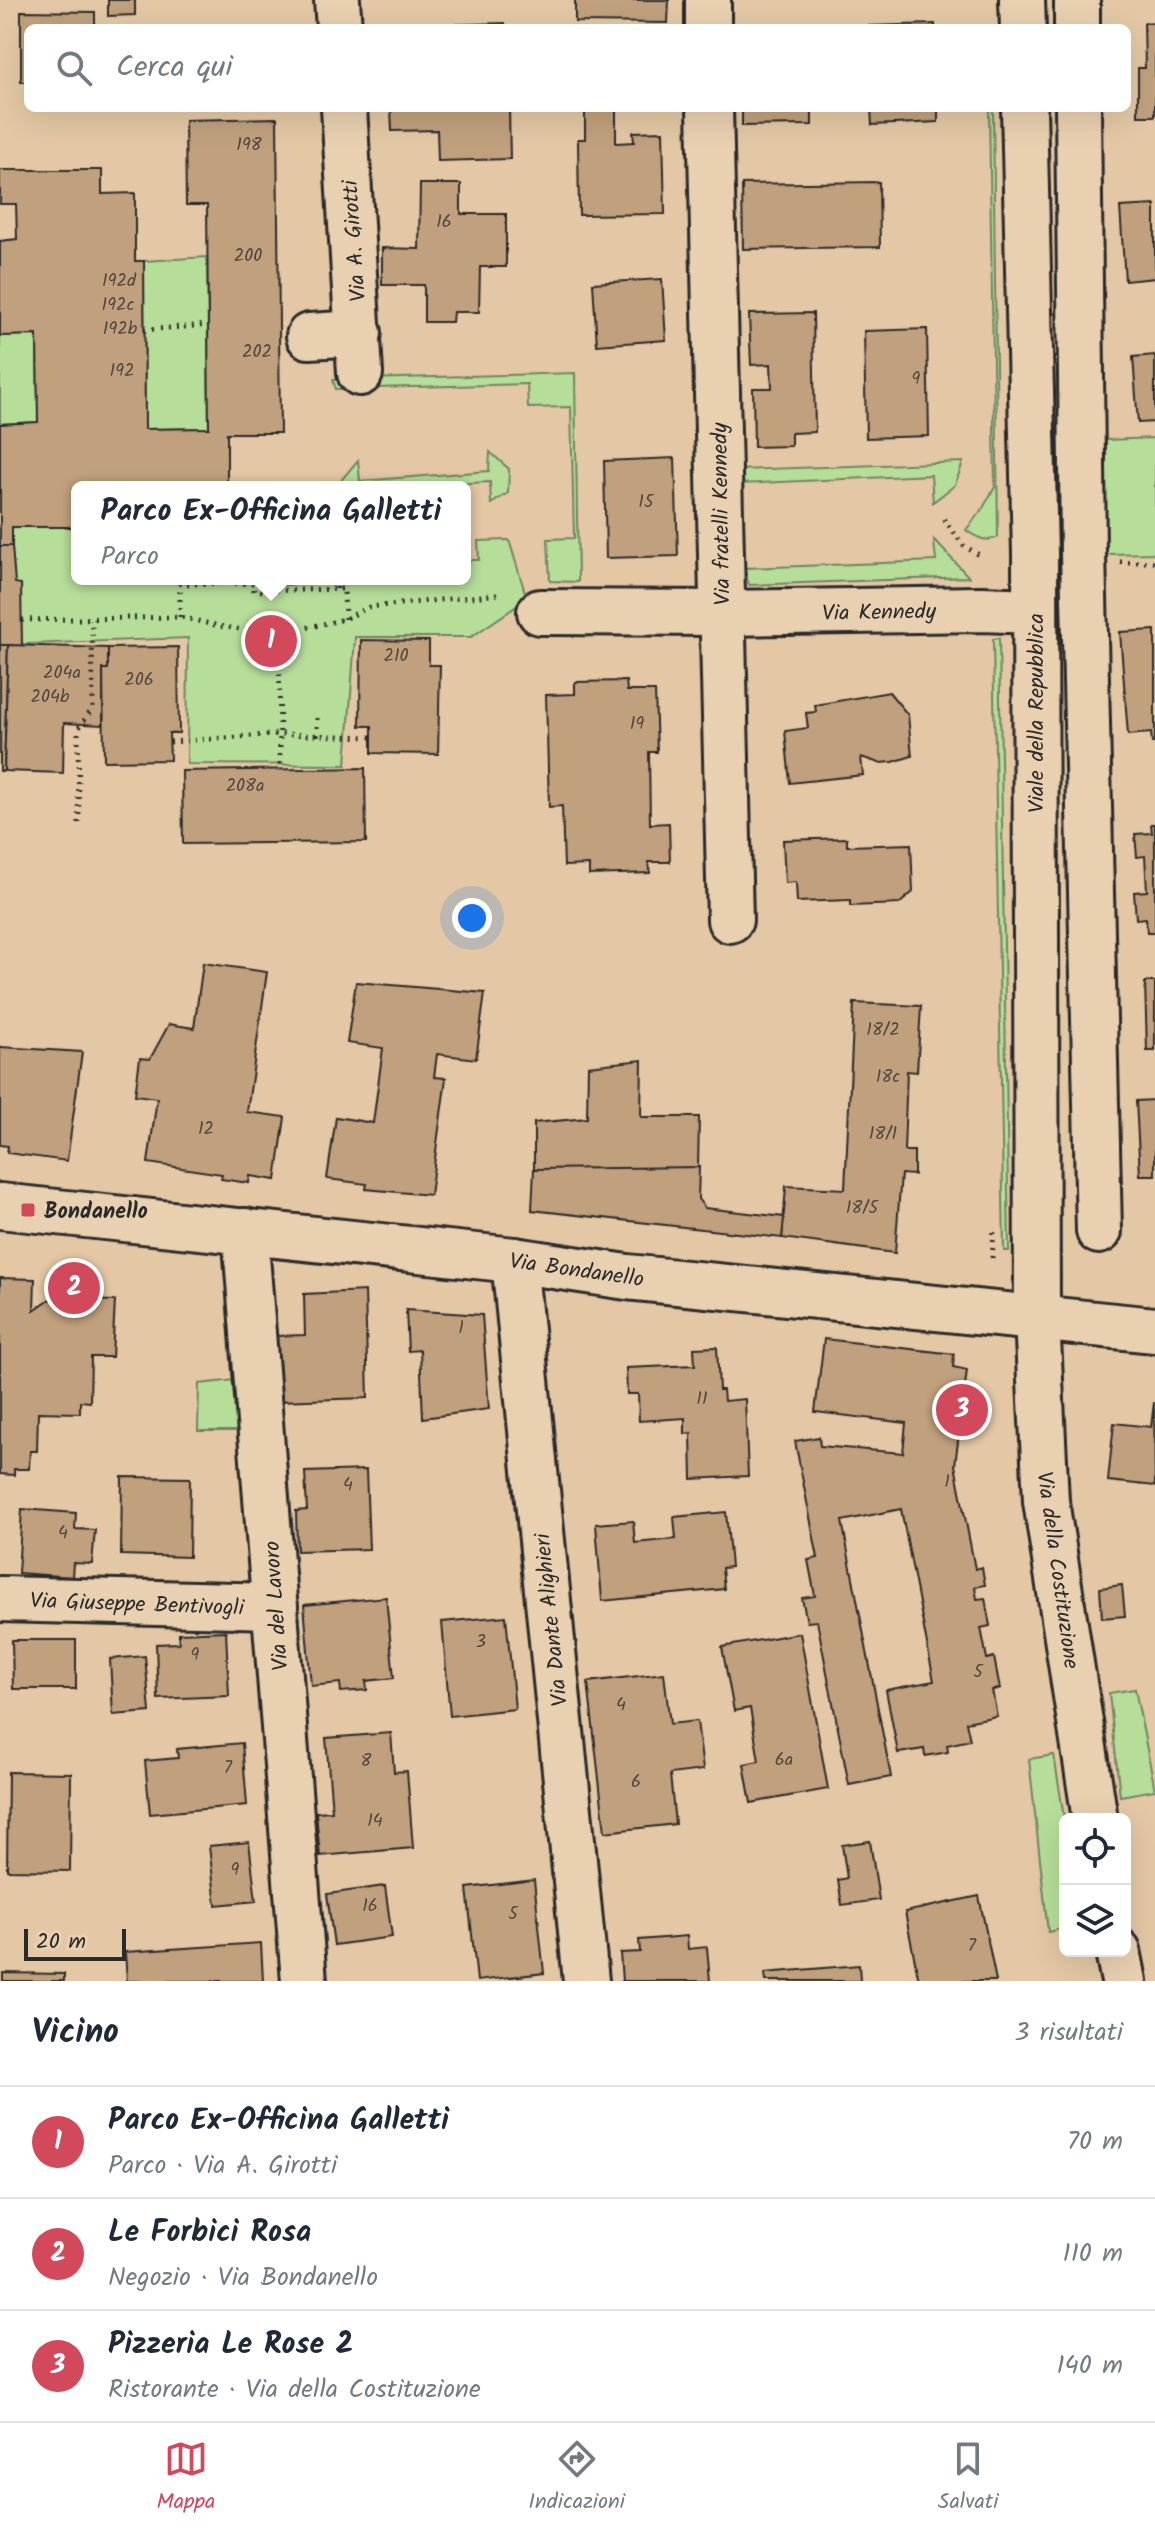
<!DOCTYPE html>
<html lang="it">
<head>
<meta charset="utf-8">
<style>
	body { margin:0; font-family:Kalam,sans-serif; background:#f6f6f7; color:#1f2937 }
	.controls { position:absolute; right:24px; bottom:24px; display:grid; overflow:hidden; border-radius:12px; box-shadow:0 8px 32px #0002 }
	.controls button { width:72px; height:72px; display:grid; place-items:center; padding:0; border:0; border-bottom:2px solid #e0e1e3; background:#fff; color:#1f2937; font:40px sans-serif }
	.scale { position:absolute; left:24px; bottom:20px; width:102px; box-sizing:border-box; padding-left:8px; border:4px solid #2b2b2b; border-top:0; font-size:22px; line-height:28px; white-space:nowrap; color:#2b2b2b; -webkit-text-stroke:6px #e9d0b1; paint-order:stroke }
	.you { position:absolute; left:472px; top:918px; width:28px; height:28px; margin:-20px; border:6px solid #fff; border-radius:50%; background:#1a73e8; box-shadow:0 0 0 12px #1a73e833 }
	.badge { display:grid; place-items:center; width:52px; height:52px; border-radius:50%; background:#d1495b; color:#fff; font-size:26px; font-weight:700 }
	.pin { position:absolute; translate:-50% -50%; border:4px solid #fff; box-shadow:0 2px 8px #0006 }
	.popup { position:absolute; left:71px; top:481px; width:400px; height:104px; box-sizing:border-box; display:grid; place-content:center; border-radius:12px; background:#fff; filter:drop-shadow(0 2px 6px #0005); font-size:26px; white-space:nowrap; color:#747a83 }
	.popup b { font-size:30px; color:#1f2937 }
	.popup::after { content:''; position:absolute; left:50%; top:100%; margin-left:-16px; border:16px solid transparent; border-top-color:#fff }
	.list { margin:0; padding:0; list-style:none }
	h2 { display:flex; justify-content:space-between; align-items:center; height:104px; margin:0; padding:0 32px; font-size:34px }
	h2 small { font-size:26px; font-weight:400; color:#747a83 }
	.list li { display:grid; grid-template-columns:52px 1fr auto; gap:24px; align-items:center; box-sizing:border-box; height:112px; padding:0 32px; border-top:2px solid #e0e1e3 }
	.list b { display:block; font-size:30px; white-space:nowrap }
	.list p { margin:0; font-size:26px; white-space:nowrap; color:#747a83 }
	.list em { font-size:26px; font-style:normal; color:#747a83 }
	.icon { flex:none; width:44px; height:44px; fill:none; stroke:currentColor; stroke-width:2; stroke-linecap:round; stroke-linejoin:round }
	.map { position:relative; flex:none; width:1155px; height:1981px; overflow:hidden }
	.search { position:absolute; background:#fff; box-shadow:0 8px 32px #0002; left:24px; right:24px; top:24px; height:88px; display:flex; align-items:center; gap:20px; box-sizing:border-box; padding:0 28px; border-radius:12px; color:#747a83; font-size:30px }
	.sheet { height:440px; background:#fff }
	nav { display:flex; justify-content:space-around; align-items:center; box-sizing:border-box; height:112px; border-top:2px solid #e0e1e3; background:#fff; font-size:22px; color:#747a83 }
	nav a { display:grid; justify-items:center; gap:4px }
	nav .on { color:#d1495b }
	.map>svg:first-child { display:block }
</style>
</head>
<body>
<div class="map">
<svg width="1155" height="1981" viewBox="0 0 1155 1981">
	<rect width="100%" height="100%" fill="#e4c8a5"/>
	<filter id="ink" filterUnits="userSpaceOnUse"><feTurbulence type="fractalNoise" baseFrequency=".0125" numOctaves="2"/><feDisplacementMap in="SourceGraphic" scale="16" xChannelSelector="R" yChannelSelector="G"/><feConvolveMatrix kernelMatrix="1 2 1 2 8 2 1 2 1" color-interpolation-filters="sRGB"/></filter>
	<g filter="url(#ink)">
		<!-- green -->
		<g fill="#b6de99" stroke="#708462" stroke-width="2">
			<path d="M989 108H993L998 537C987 544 975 537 966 530L983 508 995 487Z"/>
			<path d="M207 257 209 428 145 429 144 261Z"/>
			<path d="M37 335 38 422 0 424V336Z"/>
			<path d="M575 373 578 582 550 581 548 539 574 538 571 407 528 408 527 384 336 389 333 380Z"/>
			<path d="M1155 438V553L1106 554V440Z"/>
			<path d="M490 452 509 469 508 493 491 504 490 482 391 487H343L342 479 358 460 360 481 489 471Z"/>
			<path d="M963 462 955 485 933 502 931 475 739 484V470Z"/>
			<path d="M12 527H77V579H272V586L308 584V579H340V582L380 579H465V560H479L478 541 509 540 527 599 471 637H355L346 765 187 764 188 638 0 645V546Z"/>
			<path d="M934 540 969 577 749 585 744 568 936 561Z"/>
			<path d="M999 638 1009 1251H1004L993 639Z"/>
			<path d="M235 1380 240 1431H198L199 1384Z"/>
			<path d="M1135 1689 1155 1790 1120 1796 1109 1693Z"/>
			<path d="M1054 1755 1065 1824V1928L1048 1932 1029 1759Z"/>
		</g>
		<!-- building -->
		<g fill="#c1a17d" stroke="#2b2b2b" stroke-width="2">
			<path d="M108 0H135V15L108 16Z"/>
			<path d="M575 0H669L668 23 575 22Z"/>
			<path d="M21 11 95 12V28H28V82H21Z"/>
			<path d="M505 23V28H436V25Z"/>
			<path d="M1144 23H1155V116H1138V68H1145Z"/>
			<path d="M935 24V28H868V26Z"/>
			<path d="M391 108H509L510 159 438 161 437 130 392 131Z"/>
			<path d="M585 108H616V143L634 142 633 132 663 131 665 214 579 215 578 139H585Z"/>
			<path d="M742 108H812V125L742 126Z"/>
			<path d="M871 108H938V122L872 125Z"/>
			<path d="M277 118 280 433H227V487H77V527H12V546H0V424L38 422 37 335 0 336V241L17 239 16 204H0V170H102V194L135 193V261H144L145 429 209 428 207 205H186L185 120Z"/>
			<path d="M879 182 880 247 743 249 742 184Z"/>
			<path d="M420 184H461V214H506V267H480L479 312H453L452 322H424V285H382V248L419 249Z"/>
			<path d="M1155 205V278L1125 281 1120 207Z"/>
			<path d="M662 279 666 340 597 345 593 283Z"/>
			<path d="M813 313 815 432 791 433V446L754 447 753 388H772L771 364 751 365 749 314Z"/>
			<path d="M927 329 929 436 866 438 864 331Z"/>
			<path d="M1155 355V422L1138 423 1133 357Z"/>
			<path d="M675 458 678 556 606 558 604 461Z"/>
			<path d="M0 546H12L15 583 21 584 22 646 0 645Z"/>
			<path d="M1155 630V743H1152L1151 733 1128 735 1120 632Z"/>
			<path d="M361 640 429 641V665H440L438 754 372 753V726H360Z"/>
			<path d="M0 645H8L4 771H0Z"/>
			<path d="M8 645 108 648V669H103V725L64 723 63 773 4 771Z"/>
			<path d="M178 647 179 733H169L170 760 104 761 103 669H108V648Z"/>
			<path d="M626 681 627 691H655L657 752H649L650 824 669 823 670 862H649L650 873 589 875V865L564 866 562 806 549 807 546 695 575 694V682Z"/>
			<path d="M889 692 908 715 912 756 893 762 879 763 861 757 863 775 790 783 785 731 808 728 806 713 816 712 815 705Z"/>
			<path d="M365 768 366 842 183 844 182 771Z"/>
			<path d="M1151 824H1155V933H1147L1146 918 1136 919 1134 892 1147 891 1145 856 1137 857 1135 834 1152 833Z"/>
			<path d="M847 838V846L911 844 913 892 899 904 850 906V900L797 902 796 882 785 883 783 840Z"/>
			<path d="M203 963 267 972 247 1112 285 1117 276 1180 250 1176 249 1183 221 1179 222 1174 148 1163 157 1098 135 1095 140 1058 150 1059 169 1024 194 1028Z"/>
			<path d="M356 982 485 993 476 1059 437 1054 434 1077 446 1078 430 1195 366 1189 367 1184 327 1179 336 1117 373 1123 383 1048 347 1043Z"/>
			<path d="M1145 982H1155V1051H1147Z"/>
			<path d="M854 1003 921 1006 917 1072 907 1071 904 1151H914V1175L901 1174 895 1253 782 1238 786 1186 845 1189Z"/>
			<path d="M0 1047 82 1052 67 1161 7 1153 8 1146 0 1145Z"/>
			<path d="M642 1060 641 1117H699L698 1169H534V1123L587 1118 588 1066Z"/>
			<path d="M1155 1100V1175H1140L1136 1101Z"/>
			<path d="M699 1167 698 1199 705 1208 784 1217 782 1238 532 1210 534 1169Z"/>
			<path d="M0 1278 35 1279 34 1310 50 1299 115 1301 112 1357H91L90 1402 80 1401V1413L38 1412 37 1451H30L29 1469H14V1475L0 1474Z"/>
			<path d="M365 1291 368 1398 278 1401 276 1336 305 1335 304 1294Z"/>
			<path d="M406 1310 482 1315 489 1409 423 1418 420 1350 408 1351Z"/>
			<path d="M824 1339 954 1354 953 1367 967 1370 955 1465 975 1569 982 1567 985 1585 975 1587 977 1599 985 1598 990 1626 981 1628 987 1659 994 1657 1000 1689 992 1690 997 1716 966 1722 970 1740 947 1745 948 1752 925 1756 924 1749 898 1753 886 1690 934 1681 901 1509 842 1521 891 1777 849 1785 817 1621 807 1622 802 1598 815 1596 808 1560 818 1558 795 1441 819 1437 820 1446 903 1453 906 1423 815 1412Z"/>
			<path d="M717 1347 719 1390H723L724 1401 745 1399 748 1476 692 1479 691 1433 685 1434V1418L639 1421 638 1394H627L626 1368 695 1365 694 1348Z"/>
			<path d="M1154 1402 1155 1486 1108 1481 1114 1423 1151 1427Z"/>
			<path d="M366 1470 369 1549 297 1551 296 1511 307 1510 305 1472Z"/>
			<path d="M122 1477 190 1478 189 1557 121 1555Z"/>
			<path d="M22 1509 76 1513 75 1529 95 1530 92 1564 73 1563 72 1577 18 1573Z"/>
			<path d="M726 1512 731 1567 722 1568 724 1589 602 1601 596 1524 633 1521 635 1543 676 1539 674 1517Z"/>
			<path d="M1122 1585 1125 1616 1102 1618 1100 1588Z"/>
			<path d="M386 1597 394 1678 366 1681 367 1690 341 1692 340 1683 311 1686 304 1605Z"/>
			<path d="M506 1616 515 1709 450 1716 442 1622Z"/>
			<path d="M226 1631 229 1696 158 1699 156 1644 179 1643V1633Z"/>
			<path d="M800 1633 828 1789 751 1803 744 1764 759 1761 750 1708 734 1711 722 1647Z"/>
			<path d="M12 1640H76V1689H13Z"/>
			<path d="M145 1656 150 1712 113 1715 110 1659Z"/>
			<path d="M664 1673 670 1724 697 1721 703 1770 670 1774 675 1824 605 1832 588 1682Z"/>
			<path d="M391 1733 394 1772 407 1771 413 1848 320 1856 316 1812 332 1811 326 1738Z"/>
			<path d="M242 1743 247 1805 150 1814 145 1761 178 1758 177 1749Z"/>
			<path d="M8 1772 71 1773 70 1871 7 1870Z"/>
			<path d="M870 1841 879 1900 842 1905 838 1880 847 1878 842 1845Z"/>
			<path d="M249 1842 256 1901 216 1905 209 1846Z"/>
			<path d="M534 1880 544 1973 477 1981 467 1888Z"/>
			<path d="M385 1886 392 1937 334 1945 327 1894Z"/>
			<path d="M979 1896 996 1981H919L905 1912Z"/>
			<path d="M687 1936 688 1949 707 1947 710 1981H622L620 1953 640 1952 639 1940Z"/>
			<path d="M261 1943 263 1981H127L125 1952Z"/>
			<path d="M859 1965 860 1981H766L765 1973Z"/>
			<path d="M3 1973 64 1974V1981H3Z"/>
		</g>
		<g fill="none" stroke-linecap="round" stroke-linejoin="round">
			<defs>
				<g id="minor">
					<path d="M337 0 339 28"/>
					<path d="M708 0V28"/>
					<path d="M1022 0 1023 28"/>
					<path d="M1077 0V28"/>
					<path d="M344 108 360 373"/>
					<path d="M710 108 730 920"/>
					<path d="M1024 108 1035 554 1037 1319 1046 1501 1095 1819"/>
					<path d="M1078 108 1083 553 1099 1231"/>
					<path d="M309 336 359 333"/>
					<path d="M540 612 723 613 982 609 1035 611"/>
					<path d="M0 1206 514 1260 627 1277 1155 1330"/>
					<path d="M245 1231 304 1981"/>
					<path d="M514 1260 586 1981"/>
					<path d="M0 1599 275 1606"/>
					<path d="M1118 1951 1124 1981"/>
				</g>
			</defs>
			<!-- minor casing -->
			<use href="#minor" stroke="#2b2b2b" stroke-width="50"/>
			<!-- path -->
			<g stroke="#2b2b2b" stroke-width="5" stroke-dasharray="2 6" stroke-linecap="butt">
				<path d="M144 330 208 325"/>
				<path d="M944 519 964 546 981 556"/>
				<path d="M1120 562H1155"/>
				<path d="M337 579V590"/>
				<path d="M180 617V584L253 583 254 591 344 589 345 619"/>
				<path d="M22 620 180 617 224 627 279 634 345 619 369 607 501 594"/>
				<path d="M279 634 280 770"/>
				<path d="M317 736V715"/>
				<path d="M170 742 279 734 372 737"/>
				<path d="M79 823 78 729 93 708 92 619"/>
				<path d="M992 1258 994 1230"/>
			</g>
			<!-- minor -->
			<use href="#minor" stroke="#e9d0b1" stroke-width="44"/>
		</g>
	</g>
	<!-- markers -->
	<rect fill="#d1495b" stroke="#e9d0b1" stroke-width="3" x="20" y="1202" width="16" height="16" rx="4"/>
	<g text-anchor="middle" stroke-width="6" stroke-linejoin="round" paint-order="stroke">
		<!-- number labels -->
		<g font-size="18" fill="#504840">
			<text x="249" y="150">198</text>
			<text x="444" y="227">16</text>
			<text x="248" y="261">200</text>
			<text x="119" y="286">192d</text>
			<text x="118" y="310">192c</text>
			<text x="120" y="334">192b</text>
			<text x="257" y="357">202</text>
			<text x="122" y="376">192</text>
			<text x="916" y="384">9</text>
			<text x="646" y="507">15</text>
			<text x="396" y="661">210</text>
			<text x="62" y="678">204a</text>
			<text x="139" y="685">206</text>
			<text x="50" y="702">204b</text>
			<text x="637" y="729">19</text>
			<text x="245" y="791">208a</text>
			<text x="883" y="1035">18/2</text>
			<text x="888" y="1082">18c</text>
			<text x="206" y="1134">12</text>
			<text x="883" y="1139">18/1</text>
			<text x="862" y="1213">18/5</text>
			<text x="461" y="1333">1</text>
			<text x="702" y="1404">11</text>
			<text x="947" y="1487">1</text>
			<text x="348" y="1490">4</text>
			<text x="63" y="1538">4</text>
			<text x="481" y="1647">3</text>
			<text x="195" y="1660">9</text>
			<text x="978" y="1677">5</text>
			<text x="621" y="1710">4</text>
			<text x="784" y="1765">6a</text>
			<text x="366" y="1766">8</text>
			<text x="228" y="1773">7</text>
			<text x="636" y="1787">6</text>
			<text x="375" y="1826">14</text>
			<text x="235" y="1875">9</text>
			<text x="370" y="1911">16</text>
			<text x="513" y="1919">5</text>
			<text x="972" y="1951">7</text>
		</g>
		<!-- street labels -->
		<g font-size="22" fill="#2b2b2b" stroke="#e9d0b1">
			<text transform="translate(353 241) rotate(-94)" y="8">Via A. Girotti</text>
			<text transform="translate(720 514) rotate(-91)" y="8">Via fratelli Kennedy</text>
			<text transform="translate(879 611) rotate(-1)" y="8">Via Kennedy</text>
			<text transform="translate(1035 713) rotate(-90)" y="8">Viale della Repubblica</text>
			<text transform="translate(577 1269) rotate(8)" y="8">Via Bondanello</text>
			<text transform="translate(1059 1570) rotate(82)" y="8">Via della Costituzione</text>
			<text transform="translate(137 1603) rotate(2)" y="8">Via Giuseppe Bentivogli</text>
			<text transform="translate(275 1606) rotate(-94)" y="8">Via del Lavoro</text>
			<text transform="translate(550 1620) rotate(-96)" y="8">Via Dante Alighieri</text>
		</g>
		<!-- poi labels -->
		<g font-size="22" font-weight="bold" fill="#2b2b2b" stroke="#e9d0b1" text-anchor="start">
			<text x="44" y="1218">Bondanello</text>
		</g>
	</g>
</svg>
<div class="controls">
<button><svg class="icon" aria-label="locate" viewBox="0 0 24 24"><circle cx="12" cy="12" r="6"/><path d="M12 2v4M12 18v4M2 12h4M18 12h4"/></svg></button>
<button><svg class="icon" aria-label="layers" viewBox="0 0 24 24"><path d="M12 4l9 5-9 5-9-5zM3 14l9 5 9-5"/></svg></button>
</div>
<div class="scale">20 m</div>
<div class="you"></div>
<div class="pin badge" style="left:271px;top:641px">1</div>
<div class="popup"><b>Parco Ex-Officina Galletti</b>Parco</div>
<div class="pin badge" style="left:74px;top:1288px">2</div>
<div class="pin badge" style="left:962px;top:1410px">3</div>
<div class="search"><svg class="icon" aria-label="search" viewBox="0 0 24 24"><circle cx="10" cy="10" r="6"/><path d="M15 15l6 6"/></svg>Cerca qui</div>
</div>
<section class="sheet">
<h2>Vicino<small>3 risultati</small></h2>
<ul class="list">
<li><span class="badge">1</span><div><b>Parco Ex-Officina Galletti</b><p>Parco · Via A. Girotti</p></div><em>70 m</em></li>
<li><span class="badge">2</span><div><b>Le Forbici Rosa</b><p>Negozio · Via Bondanello</p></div><em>110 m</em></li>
<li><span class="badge">3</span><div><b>Pizzeria Le Rose 2</b><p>Ristorante · Via della Costituzione</p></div><em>140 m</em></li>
</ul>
</section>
<nav>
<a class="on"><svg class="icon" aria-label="map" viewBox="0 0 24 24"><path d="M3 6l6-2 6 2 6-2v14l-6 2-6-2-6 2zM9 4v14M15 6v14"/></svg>Mappa</a>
<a><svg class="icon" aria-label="directions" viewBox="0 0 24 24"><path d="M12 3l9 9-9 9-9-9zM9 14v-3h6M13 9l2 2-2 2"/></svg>Indicazioni</a>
<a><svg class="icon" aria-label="saved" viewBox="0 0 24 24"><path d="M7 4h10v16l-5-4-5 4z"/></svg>Salvati</a>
</nav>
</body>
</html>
